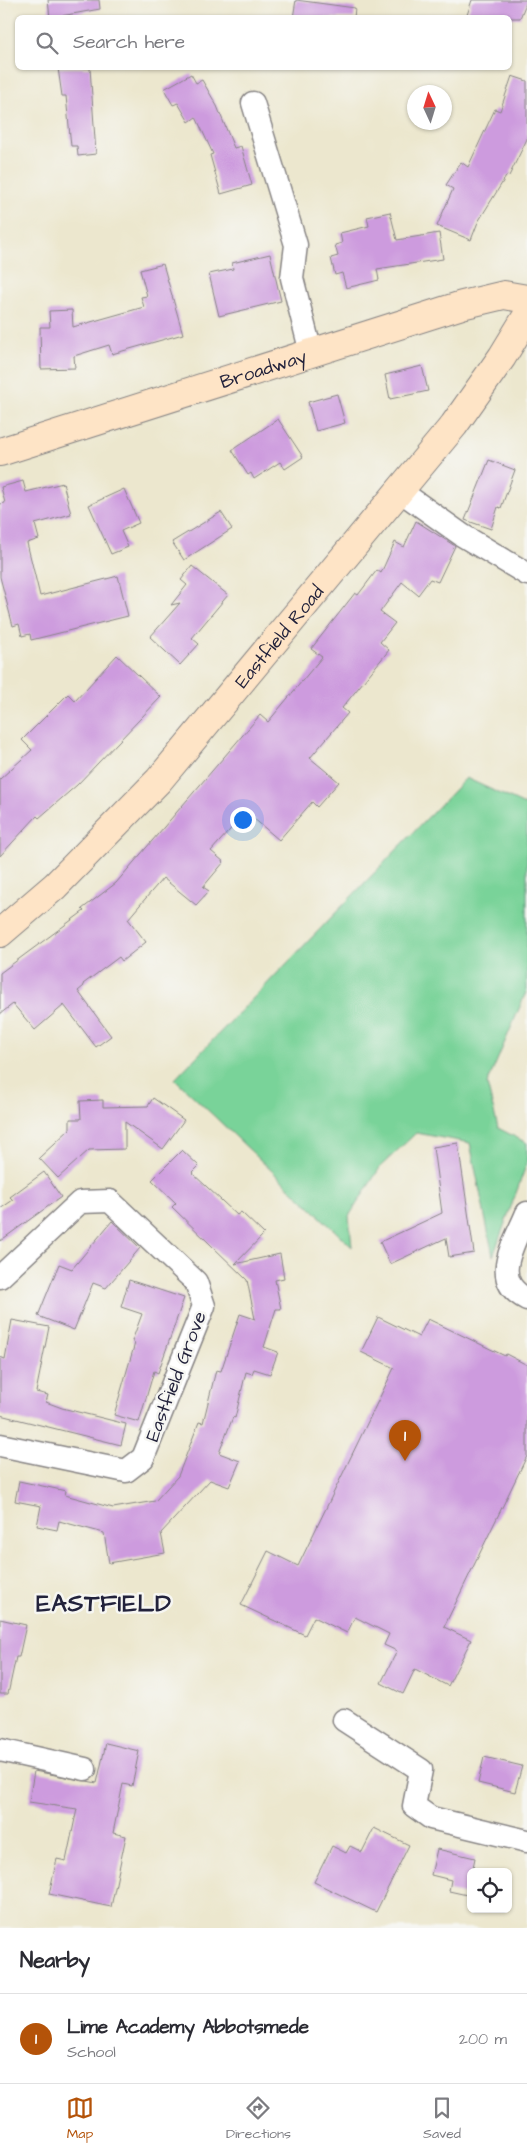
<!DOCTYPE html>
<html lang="en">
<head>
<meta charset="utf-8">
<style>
	body { margin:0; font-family:"Architects Daughter",sans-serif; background:#f7f7f7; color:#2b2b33 }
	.controls { position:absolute; right:15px; bottom:15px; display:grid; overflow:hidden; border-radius:8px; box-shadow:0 1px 4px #0004 }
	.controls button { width:45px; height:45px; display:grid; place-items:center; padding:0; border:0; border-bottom:1px solid #e1e1e2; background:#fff; color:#2b2b33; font:25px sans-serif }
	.compass { position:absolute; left:407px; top:85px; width:45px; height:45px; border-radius:50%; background:#fff; box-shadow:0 1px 4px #0004; rotate:356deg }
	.you { position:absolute; left:242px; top:819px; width:18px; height:18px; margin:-12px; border:4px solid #fff; border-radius:50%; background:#1a73e8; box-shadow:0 0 0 8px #1a73e833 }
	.badge { display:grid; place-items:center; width:32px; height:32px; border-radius:50%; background:#b45309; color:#fff; font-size:16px; font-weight:700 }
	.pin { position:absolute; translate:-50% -41px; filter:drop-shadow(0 1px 2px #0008) }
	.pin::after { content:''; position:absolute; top:26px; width:18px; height:15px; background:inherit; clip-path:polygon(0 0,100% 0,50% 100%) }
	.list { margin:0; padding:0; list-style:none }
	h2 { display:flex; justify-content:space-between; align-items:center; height:65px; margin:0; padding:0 20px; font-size:21px }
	h2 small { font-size:16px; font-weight:400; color:#7c7c81 }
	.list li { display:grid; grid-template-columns:32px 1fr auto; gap:15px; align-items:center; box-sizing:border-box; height:90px; padding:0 20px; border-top:1px solid #e1e1e2 }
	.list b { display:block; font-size:19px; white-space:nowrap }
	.list p { margin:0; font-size:16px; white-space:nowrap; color:#7c7c81 }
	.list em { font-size:16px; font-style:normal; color:#7c7c81 }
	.icon { flex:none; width:28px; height:28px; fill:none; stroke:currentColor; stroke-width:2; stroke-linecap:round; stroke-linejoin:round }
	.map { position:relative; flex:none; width:527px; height:1928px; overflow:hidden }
	.search { position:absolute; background:#fff; box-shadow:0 1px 4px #0004; left:15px; right:15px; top:15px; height:55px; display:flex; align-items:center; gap:12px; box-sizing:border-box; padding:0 18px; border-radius:8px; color:#7c7c81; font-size:19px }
	.sheet { height:155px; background:#fff }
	nav { display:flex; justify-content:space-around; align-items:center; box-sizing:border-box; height:70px; border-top:1px solid #e1e1e2; background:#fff; font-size:14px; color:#7c7c81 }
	nav a { display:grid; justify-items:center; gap:2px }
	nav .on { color:#b45309 }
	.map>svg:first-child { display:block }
</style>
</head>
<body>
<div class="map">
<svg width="527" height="1928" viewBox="0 0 527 1928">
	<rect width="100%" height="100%" fill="#f6f6f2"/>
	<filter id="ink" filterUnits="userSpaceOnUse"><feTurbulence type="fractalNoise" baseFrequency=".02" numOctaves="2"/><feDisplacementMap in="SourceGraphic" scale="10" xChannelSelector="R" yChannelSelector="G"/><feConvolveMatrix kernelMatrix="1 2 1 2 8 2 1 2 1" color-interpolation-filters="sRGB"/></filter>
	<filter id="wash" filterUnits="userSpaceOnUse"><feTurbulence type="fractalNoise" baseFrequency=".0096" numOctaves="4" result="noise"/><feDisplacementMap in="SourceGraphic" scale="20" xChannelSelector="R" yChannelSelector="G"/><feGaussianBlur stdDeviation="1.12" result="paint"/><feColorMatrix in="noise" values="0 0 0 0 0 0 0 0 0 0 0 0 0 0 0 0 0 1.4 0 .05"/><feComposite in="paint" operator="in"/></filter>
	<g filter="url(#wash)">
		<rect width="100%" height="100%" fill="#ece7ce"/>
		<!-- green -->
		<path fill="#79d399" stroke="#4e7a6a" d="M466 778 527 806V990L487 1084 498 1128 527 1143V1163L493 1256 470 1143 416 1133 381 1166 349 1216 352 1247 175 1079Z"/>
		<g id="blocks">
			<!-- building -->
			<g fill="#cd9bde">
				<path d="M48 0H99L100 9 50 18Z"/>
				<path d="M296 0 355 8 354 18H293Z"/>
				<path d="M472 0H527V1L520 18H466Z"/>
				<path d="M58 68H90L96 154 78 156 77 146H71L66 96H62Z"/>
				<path d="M191 74 196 83 202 80 217 106 234 148 241 146 252 185 221 194 210 155 213 154 196 117 189 122 178 103 173 105 164 89Z"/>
				<path d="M512 76 527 81V139L509 176 507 175 478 222 471 240 437 226 453 189 446 185 461 162 468 167 495 109 500 111Z"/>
				<path d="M390 212 397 240 439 233 443 259 377 269 379 280 346 288 342 273 335 275 331 258 338 256 335 245 342 243 340 233 369 226 367 217Z"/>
				<path d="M270 254 281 301 219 316 209 274 233 269 232 263Z"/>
				<path d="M163 264 183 334 112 354 109 345 74 356 75 368 41 369 40 327H50L49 311 72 310 73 327 144 307 141 297 147 296 140 270Z"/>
				<path d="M422 366 428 391 390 399 385 375Z"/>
				<path d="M337 394 345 423 316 431 308 402Z"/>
				<path d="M278 419 303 457 285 469 280 462 254 479 251 473 248 475 232 450Z"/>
				<path d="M489 460 515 470 501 508 498 507 491 529 465 520Z"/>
				<path d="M23 481 26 492 63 483 71 514 35 524 39 539 27 543 40 596 118 576 128 616 31 640 30 634 22 636 19 624 13 626 0 577V504L5 503 1 487Z"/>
				<path d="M124 489 139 523 121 531 128 547 111 554 89 505Z"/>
				<path d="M221 512 232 529 184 560 172 542Z"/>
				<path d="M416 521 455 546 438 582 430 579 418 595 402 582 380 612 395 623 380 642 389 650 342 708 348 713 310 758 339 782 317 807 312 802 279 840 246 812 211 851 224 862 203 887 209 891 196 905 163 878 128 919 146 942 122 961 119 957 83 984 84 986 78 991 111 1036 96 1047 64 1005 35 1030 13 1004 0 1014V973L84 911 82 909 116 883 260 715 268 722 322 657 311 649 355 593 358 595 377 570 381 573 395 542 404 547Z"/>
				<path d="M192 566 228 595 192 638 199 644 180 665 150 637 180 603 171 605 187 585 181 580Z"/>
				<path d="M117 655 161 697 77 785 39 818 37 816 0 856V779L32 750 22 740 68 694 75 701Z"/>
				<path d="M153 1098 184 1120 163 1149 125 1122V1149L89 1150 58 1178 39 1158 70 1129V1119H81L80 1101 103 1100V1107L148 1106Z"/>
				<path d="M458 1143 474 1253 449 1257 446 1238 390 1264 380 1242 442 1213 433 1147Z"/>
				<path d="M182 1150 199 1166 192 1173 237 1215 241 1212 264 1234 235 1264 280 1254 284 1278 275 1280 281 1309H276L264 1347 278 1352 270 1374 254 1369 252 1374 246 1372 235 1418 233 1417 219 1453 240 1461 229 1487 210 1480 161 1533 165 1553 109 1563 104 1533 59 1521 57 1530 37 1526 41 1506 15 1501 19 1481 66 1491 65 1495 113 1508 155 1501 178 1476 199 1422 203 1423 216 1370 221 1371 240 1314 255 1319 247 1280 172 1207 176 1203 152 1180Z"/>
				<path d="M44 1172 61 1197 0 1241V1209L13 1200 10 1197Z"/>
				<path d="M112 1221 140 1248 106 1288 93 1283 74 1330 38 1316 59 1264 72 1269Z"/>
				<path d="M129 1280 184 1298 158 1373 154 1371 139 1422 114 1415 135 1343 132 1341 142 1314 121 1307Z"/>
				<path d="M378 1317 419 1337 428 1319 505 1356 506 1354 527 1365V1456L444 1627 471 1640 448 1686 415 1669 403 1694 381 1683 397 1651 384 1645 389 1634 355 1617 347 1633 314 1617 305 1635 241 1605 268 1551 298 1566 394 1368 361 1352Z"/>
				<path d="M12 1320 49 1327 36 1392 48 1395 46 1402 62 1408 126 1424 121 1445 0 1415V1357L5 1359Z"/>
				<path d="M0 1619 26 1625 19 1657H16L8 1694H0Z"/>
				<path d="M106 1743 139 1751 132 1786 123 1784 113 1833 126 1836 111 1907 49 1894 57 1859 66 1861 77 1809 29 1802 34 1771 97 1783Z"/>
				<path d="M484 1757 522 1766 515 1792 478 1783Z"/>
				<path d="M374 1828 409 1845 376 1912 314 1882 332 1846 346 1853 350 1846 362 1852Z"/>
				<path d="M437 1849 475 1858 467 1895 449 1891 451 1880 431 1875Z"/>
			</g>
		</g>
	</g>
	<g filter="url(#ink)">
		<use href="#blocks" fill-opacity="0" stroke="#878484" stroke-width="1"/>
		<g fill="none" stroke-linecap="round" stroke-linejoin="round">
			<defs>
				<g id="street">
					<path d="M253 103 296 245 292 278 311 353"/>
					<path d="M400 491 462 535 527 574"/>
					<path d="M527 1213C515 1243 488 1280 527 1299"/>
					<path d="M0 1277 80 1202 110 1201 196 1282 204 1306 143 1458 126 1471 0 1445"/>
					<path d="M344 1720 421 1770 414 1806 431 1818 527 1841"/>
					<path d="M0 1750 85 1769"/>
				</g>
				<g id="secondary">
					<path id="s1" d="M0 452 462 305 504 295 527 299"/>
					<path id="s2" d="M0 933 55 886 159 780 454 425 502 357 527 316"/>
				</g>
			</defs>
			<!-- street casing -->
			<use href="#street" stroke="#878484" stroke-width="25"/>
			<!-- secondary casing -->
			<use href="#secondary" stroke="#878484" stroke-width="30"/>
			<!-- street -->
			<use href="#street" stroke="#fff" stroke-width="22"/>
			<!-- secondary -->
			<use href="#secondary" stroke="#fee4c6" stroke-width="28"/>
		</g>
	</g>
	<g text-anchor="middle" stroke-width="5" stroke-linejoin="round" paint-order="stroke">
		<!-- street labels -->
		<g font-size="19" fill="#22223b" stroke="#f6f6f2">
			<text dy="7" stroke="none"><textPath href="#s1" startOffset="276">Broadway</textPath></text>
			<text dy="7" stroke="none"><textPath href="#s2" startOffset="408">Eastfield Road</textPath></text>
			<text transform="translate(175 1376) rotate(-69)" y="7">Eastfield Grove</text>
		</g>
		<!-- district labels -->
		<g font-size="24" font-weight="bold" letter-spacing="1" fill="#22223b" stroke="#f6f6f2">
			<text x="104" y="1611">EASTFIELD</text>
		</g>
	</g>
</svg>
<div class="controls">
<button><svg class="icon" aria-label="locate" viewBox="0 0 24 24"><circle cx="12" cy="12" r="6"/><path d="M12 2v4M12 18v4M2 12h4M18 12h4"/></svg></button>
</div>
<svg class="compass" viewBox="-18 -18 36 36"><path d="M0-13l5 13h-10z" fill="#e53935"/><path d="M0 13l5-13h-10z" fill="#7c7c81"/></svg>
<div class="you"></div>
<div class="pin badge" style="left:405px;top:1461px">1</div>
<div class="search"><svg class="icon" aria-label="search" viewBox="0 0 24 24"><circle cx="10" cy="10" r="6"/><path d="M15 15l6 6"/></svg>Search here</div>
</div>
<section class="sheet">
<h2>Nearby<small></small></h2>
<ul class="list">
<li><span class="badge">1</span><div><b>Lime Academy Abbotsmede</b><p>School</p></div><em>200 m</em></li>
</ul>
</section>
<nav>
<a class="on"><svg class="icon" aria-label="map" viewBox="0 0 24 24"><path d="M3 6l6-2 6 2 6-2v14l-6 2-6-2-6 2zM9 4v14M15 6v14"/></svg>Map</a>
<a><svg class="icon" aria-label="directions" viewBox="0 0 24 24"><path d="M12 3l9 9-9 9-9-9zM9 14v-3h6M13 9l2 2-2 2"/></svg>Directions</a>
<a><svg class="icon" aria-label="saved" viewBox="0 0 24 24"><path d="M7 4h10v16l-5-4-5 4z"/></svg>Saved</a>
</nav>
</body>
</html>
